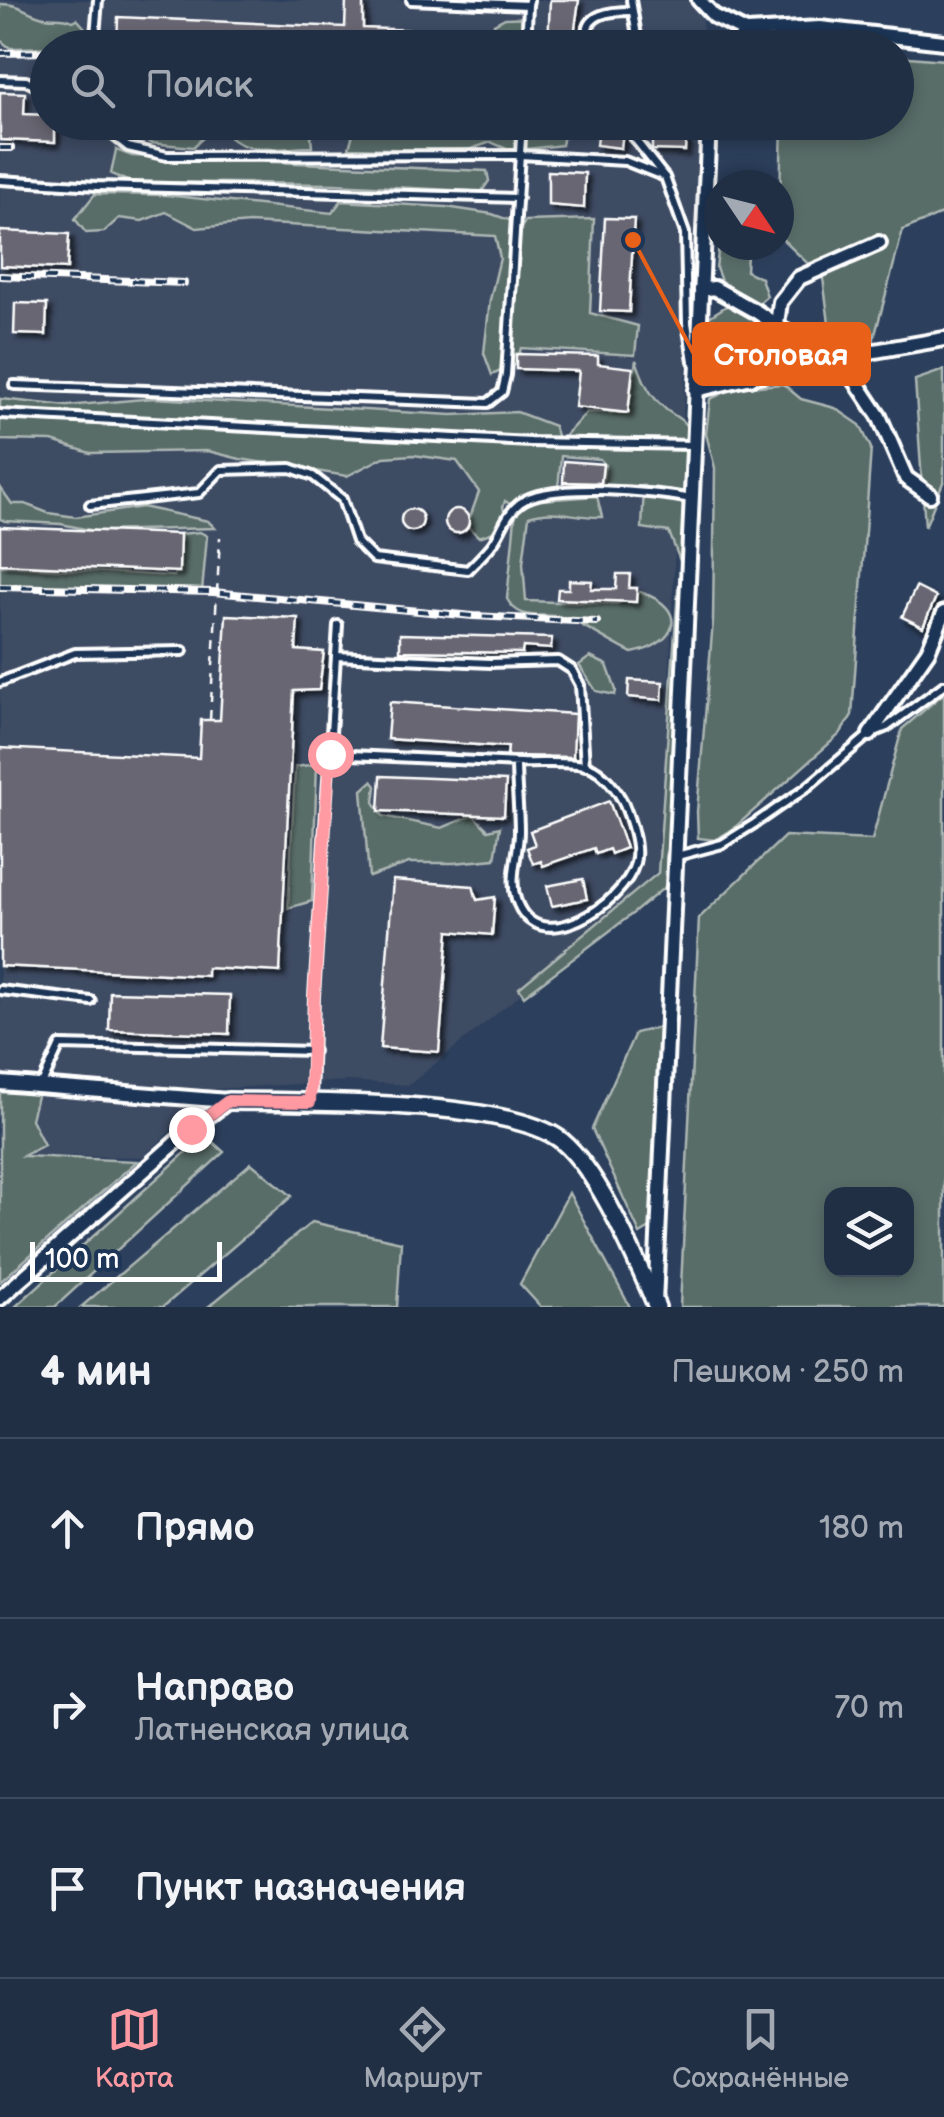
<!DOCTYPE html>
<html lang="ru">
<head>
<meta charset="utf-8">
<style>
	body { margin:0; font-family:"Balsamiq Sans",sans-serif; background:#2d3b50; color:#f1f3f6 }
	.controls { position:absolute; right:30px; bottom:30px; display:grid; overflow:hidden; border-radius:20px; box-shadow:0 5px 15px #0003 }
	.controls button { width:90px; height:90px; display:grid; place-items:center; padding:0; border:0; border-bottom:2px solid #3e4a5e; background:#212f45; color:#f1f3f6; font:50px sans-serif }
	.compass { position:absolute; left:704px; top:170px; width:90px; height:90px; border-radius:50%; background:#212f45; box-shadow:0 5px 15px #0003; rotate:125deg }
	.scale { position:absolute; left:30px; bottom:25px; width:192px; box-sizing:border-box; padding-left:10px; border:5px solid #fff; border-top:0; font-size:28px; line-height:35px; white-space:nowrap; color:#fff; -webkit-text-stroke:8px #1d3557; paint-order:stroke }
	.stop { position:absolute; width:30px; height:30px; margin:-22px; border:8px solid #ff9aa2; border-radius:50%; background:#fff }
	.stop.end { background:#ff9aa2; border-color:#fff; box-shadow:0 2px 10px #0008 }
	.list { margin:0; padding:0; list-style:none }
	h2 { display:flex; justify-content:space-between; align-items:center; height:130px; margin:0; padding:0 40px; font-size:42px }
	h2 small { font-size:32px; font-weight:400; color:#a2a9b3 }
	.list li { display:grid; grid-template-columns:65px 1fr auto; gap:30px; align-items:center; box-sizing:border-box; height:180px; padding:0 40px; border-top:2px solid #3e4a5e }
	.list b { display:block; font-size:38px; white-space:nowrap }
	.list p { margin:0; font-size:32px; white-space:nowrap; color:#a2a9b3 }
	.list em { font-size:32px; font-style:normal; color:#a2a9b3 }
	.icon { flex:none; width:55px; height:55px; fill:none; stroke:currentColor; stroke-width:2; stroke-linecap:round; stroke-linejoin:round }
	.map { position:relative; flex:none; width:944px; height:1307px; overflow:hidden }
	.search { position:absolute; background:#212f45; box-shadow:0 5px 15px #0003; left:30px; right:30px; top:30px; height:110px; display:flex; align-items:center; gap:25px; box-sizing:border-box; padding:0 35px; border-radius:55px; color:#a2a9b3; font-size:38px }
	.sheet { height:670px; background:#212f45 }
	nav { display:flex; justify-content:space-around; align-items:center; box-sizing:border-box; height:140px; border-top:2px solid #3e4a5e; background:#212f45; font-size:28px; color:#a2a9b3 }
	nav a { display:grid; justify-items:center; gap:5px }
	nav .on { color:#ff9aa2 }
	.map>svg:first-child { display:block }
</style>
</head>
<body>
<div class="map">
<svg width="944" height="1307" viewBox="0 0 944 1307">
	<defs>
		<filter id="shadow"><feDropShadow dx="4.5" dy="4.5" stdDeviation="2.5" flood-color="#0009"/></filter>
	</defs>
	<rect width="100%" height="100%" fill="#2c3f5c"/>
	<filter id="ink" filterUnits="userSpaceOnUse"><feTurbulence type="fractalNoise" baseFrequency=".01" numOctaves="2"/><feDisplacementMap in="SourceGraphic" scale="20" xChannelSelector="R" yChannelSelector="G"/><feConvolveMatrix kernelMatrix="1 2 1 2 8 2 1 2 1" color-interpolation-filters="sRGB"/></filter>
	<g filter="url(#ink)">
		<!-- built -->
		<path fill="#3e4b63" d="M0 0H699L705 47 48 48V122L701 123 684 403 680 433 661 867 527 989 409 1085 348 1081 215 1089 143 1157 0 1155Z"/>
		<!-- green -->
		<g fill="#586c67" stroke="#acb6b3" stroke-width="2.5" fill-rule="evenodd">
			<path d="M0 4C22 4 22 11 40 16 53 20 61 15 73 21L77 19 85 28 86 47 10 48 0 40Z"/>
			<path d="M531 17 534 47H500L494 24 505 18Z"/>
			<path d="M897 56 944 60V213L903 230 873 342 832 346 823 278 779 236 782 123 896 122Z"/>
			<path d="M128 123H201L205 136 193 147 150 143Z"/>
			<path d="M222 123H310L312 147C282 147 232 159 222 123Z"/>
			<path d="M356 123 482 128 487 132 491 123H566L562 145 511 151 491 142 465 151 349 148Z"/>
			<path d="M116 150 132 156 487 171 489 181 478 197 470 191 334 184 130 182 111 174Z"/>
			<path d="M95 194 166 195 332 213 341 201 446 207 492 214 523 225 525 221 594 219 590 313 638 326 635 355 521 348 516 364 492 375 484 353 490 300 500 258 495 236 249 223 197 228 166 212 142 221 119 218 104 232 86 233 75 219Z"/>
			<path d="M719 245 729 251 747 254 746 271 761 278 767 296 758 304 721 281 716 268Z"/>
			<path d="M728 305 763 326 759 345 742 372 715 379 708 367 709 317Z"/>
			<path d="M636 360C642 377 647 391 660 404 675 420 685 415 693 440L688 563 680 561 669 532 642 528 644 486 603 485 605 465 600 459 561 456 558 489 541 500 597 496 602 517C574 518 556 507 529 516L523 563 526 601 617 604 640 592C690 608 678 645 632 653 612 644 585 625 566 618 543 611 521 624 507 599L516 508 505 501 503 507 508 527 479 537 467 526 479 492 457 461 413 455 384 457 347 476 240 459 208 451 90 453 52 441 0 440V399L67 406 154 398 452 415 517 412 554 426 559 442 587 412 628 413Z"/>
			<path d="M944 370V480L925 527 915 380Z"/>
			<path d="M783 384 801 399 835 408 860 425 871 448 852 715 840 734 733 829 715 840 698 838 697 812 713 621 715 468 706 434 710 399 734 388Z"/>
			<path d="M0 487 12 504H25L48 513 76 517 142 507 208 521 215 528 95 531 61 524 5 521 0 519Z"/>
			<path d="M200 532 207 536 202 592 0 587V566L174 576 179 563 180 534Z"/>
			<path d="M678 589 684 593 672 881 636 911 524 996 519 988 658 873Z"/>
			<path d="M590 657 607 665 616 690 615 695 596 691 579 665Z"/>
			<path d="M944 693V1307H680L699 918 785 836 872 840 902 729ZM832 1194H906V1270H832Z"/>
			<path d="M317 764 312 901 288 908 295 767Z"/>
			<path d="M372 781 376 786 374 802 383 816 442 828 473 815 488 830 500 827 495 859 454 863H409L369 877 362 790Z"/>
			<path d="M660 1027 655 1225 640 1234 592 1129 635 1033Z"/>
			<path d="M17 1090 38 1092 31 1119 44 1145 23 1156 137 1161 0 1282V1091Z"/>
			<path d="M205 1135 224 1152 55 1307H15Z"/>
			<path d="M251 1163 292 1196 163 1307H81Z"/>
			<path d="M569 1193 630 1307H541L520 1284Z"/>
			<path d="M312 1222 401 1242 397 1307H208Z"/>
		</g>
		<!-- building -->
		<g fill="#686672" stroke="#fff" stroke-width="2.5" filter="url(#shadow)">
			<path d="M550 0H579L573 43 548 45Z"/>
			<path d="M346 1H363V28L495 33 494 48H117L118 17 345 27Z"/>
			<path d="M0 92 25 93 24 114 48 115V122H55V142L0 140Z"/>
			<path d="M599 122 624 124 621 148 596 145Z"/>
			<path d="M652 122H687L685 151 652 150Z"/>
			<path d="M548 171 585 173 584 208 548 205Z"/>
			<path d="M605 218 634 219 629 312 600 311Z"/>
			<path d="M0 231 69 234 67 269 0 266Z"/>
			<path d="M15 303 47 304 46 335 14 334Z"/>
			<path d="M516 354 598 356V364L633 368 628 413 575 407 579 371 516 369Z"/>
			<path d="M564 461 603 464 601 483 563 482Z"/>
			<circle cx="412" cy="520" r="11"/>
			<circle cx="457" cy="521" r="12"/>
			<path d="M0 527 180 534 179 572 0 564Z"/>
			<path d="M617 574H630L629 588H637L636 602 557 599 558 589H569V580L592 581 591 589H616Z"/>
			<path d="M916 587 936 597 923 627 902 617Z"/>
			<path d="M226 615 298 618 296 650 324 652 319 690 294 691 280 972 207 968V976L0 966V748L199 758 201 720H220Z"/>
			<path d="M400 634 552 638 551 649 523 647 522 653 400 651Z"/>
			<path d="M629 680 663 682 662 700 628 697Z"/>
			<path d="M390 702 575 714 573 757 507 756 508 747 387 739Z"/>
			<path d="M381 776 506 781 504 816 379 811Z"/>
			<path d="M609 801 626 848 611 854 609 849 596 854 594 848 543 866 541 861 533 864 527 848 535 845 530 831Z"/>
			<path d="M583 879 587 899 552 906 547 886Z"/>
			<path d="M393 880 473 886 477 900 495 897 492 935 449 931 439 1052 380 1048Z"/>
			<path d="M110 992 230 995 229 1034 109 1030Z"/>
		</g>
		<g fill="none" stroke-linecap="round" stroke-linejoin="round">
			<defs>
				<g id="service">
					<path d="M411 0 528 5 529 0"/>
					<path d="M631 0 639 48"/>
					<path d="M631 11C611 11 584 13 587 39L639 42"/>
					<path d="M94 48 98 0"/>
					<path d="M526 48 528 5"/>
					<path d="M0 80 26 81 48 92"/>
					<path d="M97 122 128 147 167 156 520 155 625 161 665 177 685 233 687 323 693 361"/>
					<path d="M636 122 634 138 664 176"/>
					<path d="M0 180 97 186 518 198"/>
					<path d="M14 385 488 403 502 392 506 375 522 122"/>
					<path d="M0 414 531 442 693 445"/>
					<path d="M90 505 199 493 221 470 291 468 313 476 342 499 356 541 374 559 468 570C475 563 483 555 490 547 502 533 504 515 520 503 548 481 656 492 691 499"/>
					<path d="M336 656 490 663 558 661 572 670 580 685 585 766"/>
					<path d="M0 682 75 653 183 651"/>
					<path d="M330 754C393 757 456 760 520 763 538 764 572 761 588 766 603 771 618 791 624 804 630 819 640 846 635 863 624 904 536 962 516 899 509 877 519 854 519 831 519 809 516 786 516 763"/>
					<path d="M677 856 722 844 754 824 806 788 870 734 887 727 944 685"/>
					<path d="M0 990 91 1001"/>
					<path d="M41 1086 60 1045 314 1051"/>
					<path d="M311 1101 314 996 338 625"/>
				</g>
				<g id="minor">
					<path d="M699 0 714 16 746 32 820 28 944 42"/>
					<path d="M732 48 746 32"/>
					<path d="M701 290 714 288 757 312 853 377 879 416 906 478 930 495"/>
					<path d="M750 378 765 356 777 324 780 302 799 278 879 243"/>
					<path d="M696 390 823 360 944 339"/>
					<path d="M870 734 928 651 944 613"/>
					<path d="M0 1083 228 1101"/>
					<path d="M0 1298 191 1129 228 1101"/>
					<path d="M655 1303 709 122"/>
				</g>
				<path id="tertiary" d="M228 1101C299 1102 512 1099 562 1141 601 1174 635 1259 657 1307"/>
			</defs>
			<!-- service casing -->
			<use href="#service" stroke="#fff" stroke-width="14"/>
			<!-- minor casing -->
			<use href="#minor" stroke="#fff" stroke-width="20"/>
			<!-- tertiary casing -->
			<use href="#tertiary" stroke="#fff" stroke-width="22"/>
			<!-- path -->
			<path stroke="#fff" stroke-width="2.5" stroke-dasharray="10 8" stroke-linecap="butt" d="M210 720 220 537"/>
			<!-- service -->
			<use href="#service" stroke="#1d3557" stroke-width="6"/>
			<!-- minor -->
			<use href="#minor" stroke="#1d3557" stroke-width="12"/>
			<!-- tertiary -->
			<use href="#tertiary" stroke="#1d3557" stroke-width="15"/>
			<defs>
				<g id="rail">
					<path d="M0 53 48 52"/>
					<path d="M0 148H11"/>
					<path d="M0 276 184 283"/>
					<path d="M0 587 213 592 473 616 597 622"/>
				</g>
			</defs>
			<!-- rail casing -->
			<use href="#rail" stroke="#fff" stroke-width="8"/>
			<!-- rail -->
			<use href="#rail" stroke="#1d3557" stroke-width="4" stroke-dasharray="11" stroke-linecap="butt"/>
		</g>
	</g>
	<g fill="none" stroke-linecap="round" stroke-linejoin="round" filter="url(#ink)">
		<!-- route -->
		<path stroke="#ff9aa2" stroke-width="12" d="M191 1129 228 1101 310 1102 314 996 330 754"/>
	</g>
	<!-- callouts -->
	<path fill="none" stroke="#e96118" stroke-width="4" d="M633 240L694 354"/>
	<circle fill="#e96118" stroke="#1d3557" stroke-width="4" cx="633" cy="240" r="10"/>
	<rect fill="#e96118" stroke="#e96118" stroke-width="4" x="694" y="324" width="175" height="60" rx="10"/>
	<g font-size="30" text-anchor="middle" font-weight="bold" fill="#fff">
		<text x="781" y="365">Столовая</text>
	</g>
</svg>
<div class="controls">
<button><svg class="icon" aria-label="layers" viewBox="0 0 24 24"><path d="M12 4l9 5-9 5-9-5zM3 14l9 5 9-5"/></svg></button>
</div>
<svg class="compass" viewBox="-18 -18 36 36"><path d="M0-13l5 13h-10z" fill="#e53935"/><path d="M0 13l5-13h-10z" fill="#a2a9b3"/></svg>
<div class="scale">100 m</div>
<div class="stop" style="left:330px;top:754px"></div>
<div class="stop end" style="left:191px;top:1129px"></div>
<div class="search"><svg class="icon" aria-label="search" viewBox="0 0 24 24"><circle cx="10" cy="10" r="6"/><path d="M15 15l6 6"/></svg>Поиск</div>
</div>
<section class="sheet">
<h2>4 мин<small>Пешком · 250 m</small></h2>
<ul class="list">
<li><svg class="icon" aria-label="ahead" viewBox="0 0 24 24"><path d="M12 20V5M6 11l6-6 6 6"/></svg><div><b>Прямо</b></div><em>180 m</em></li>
<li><svg class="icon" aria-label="right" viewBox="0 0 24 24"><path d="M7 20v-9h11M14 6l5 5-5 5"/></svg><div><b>Направо</b><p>Латненская улица</p></div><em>70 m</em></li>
<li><svg class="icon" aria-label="arrive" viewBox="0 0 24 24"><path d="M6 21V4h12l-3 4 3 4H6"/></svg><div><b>Пункт назначения</b></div></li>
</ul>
</section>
<nav>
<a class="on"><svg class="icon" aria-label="map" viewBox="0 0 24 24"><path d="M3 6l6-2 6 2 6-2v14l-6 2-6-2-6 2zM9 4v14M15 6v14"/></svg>Карта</a>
<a><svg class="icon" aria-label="directions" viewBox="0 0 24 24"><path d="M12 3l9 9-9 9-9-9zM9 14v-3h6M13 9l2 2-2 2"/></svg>Маршрут</a>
<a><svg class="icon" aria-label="saved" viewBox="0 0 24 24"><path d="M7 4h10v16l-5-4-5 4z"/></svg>Сохранённые</a>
</nav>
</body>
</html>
